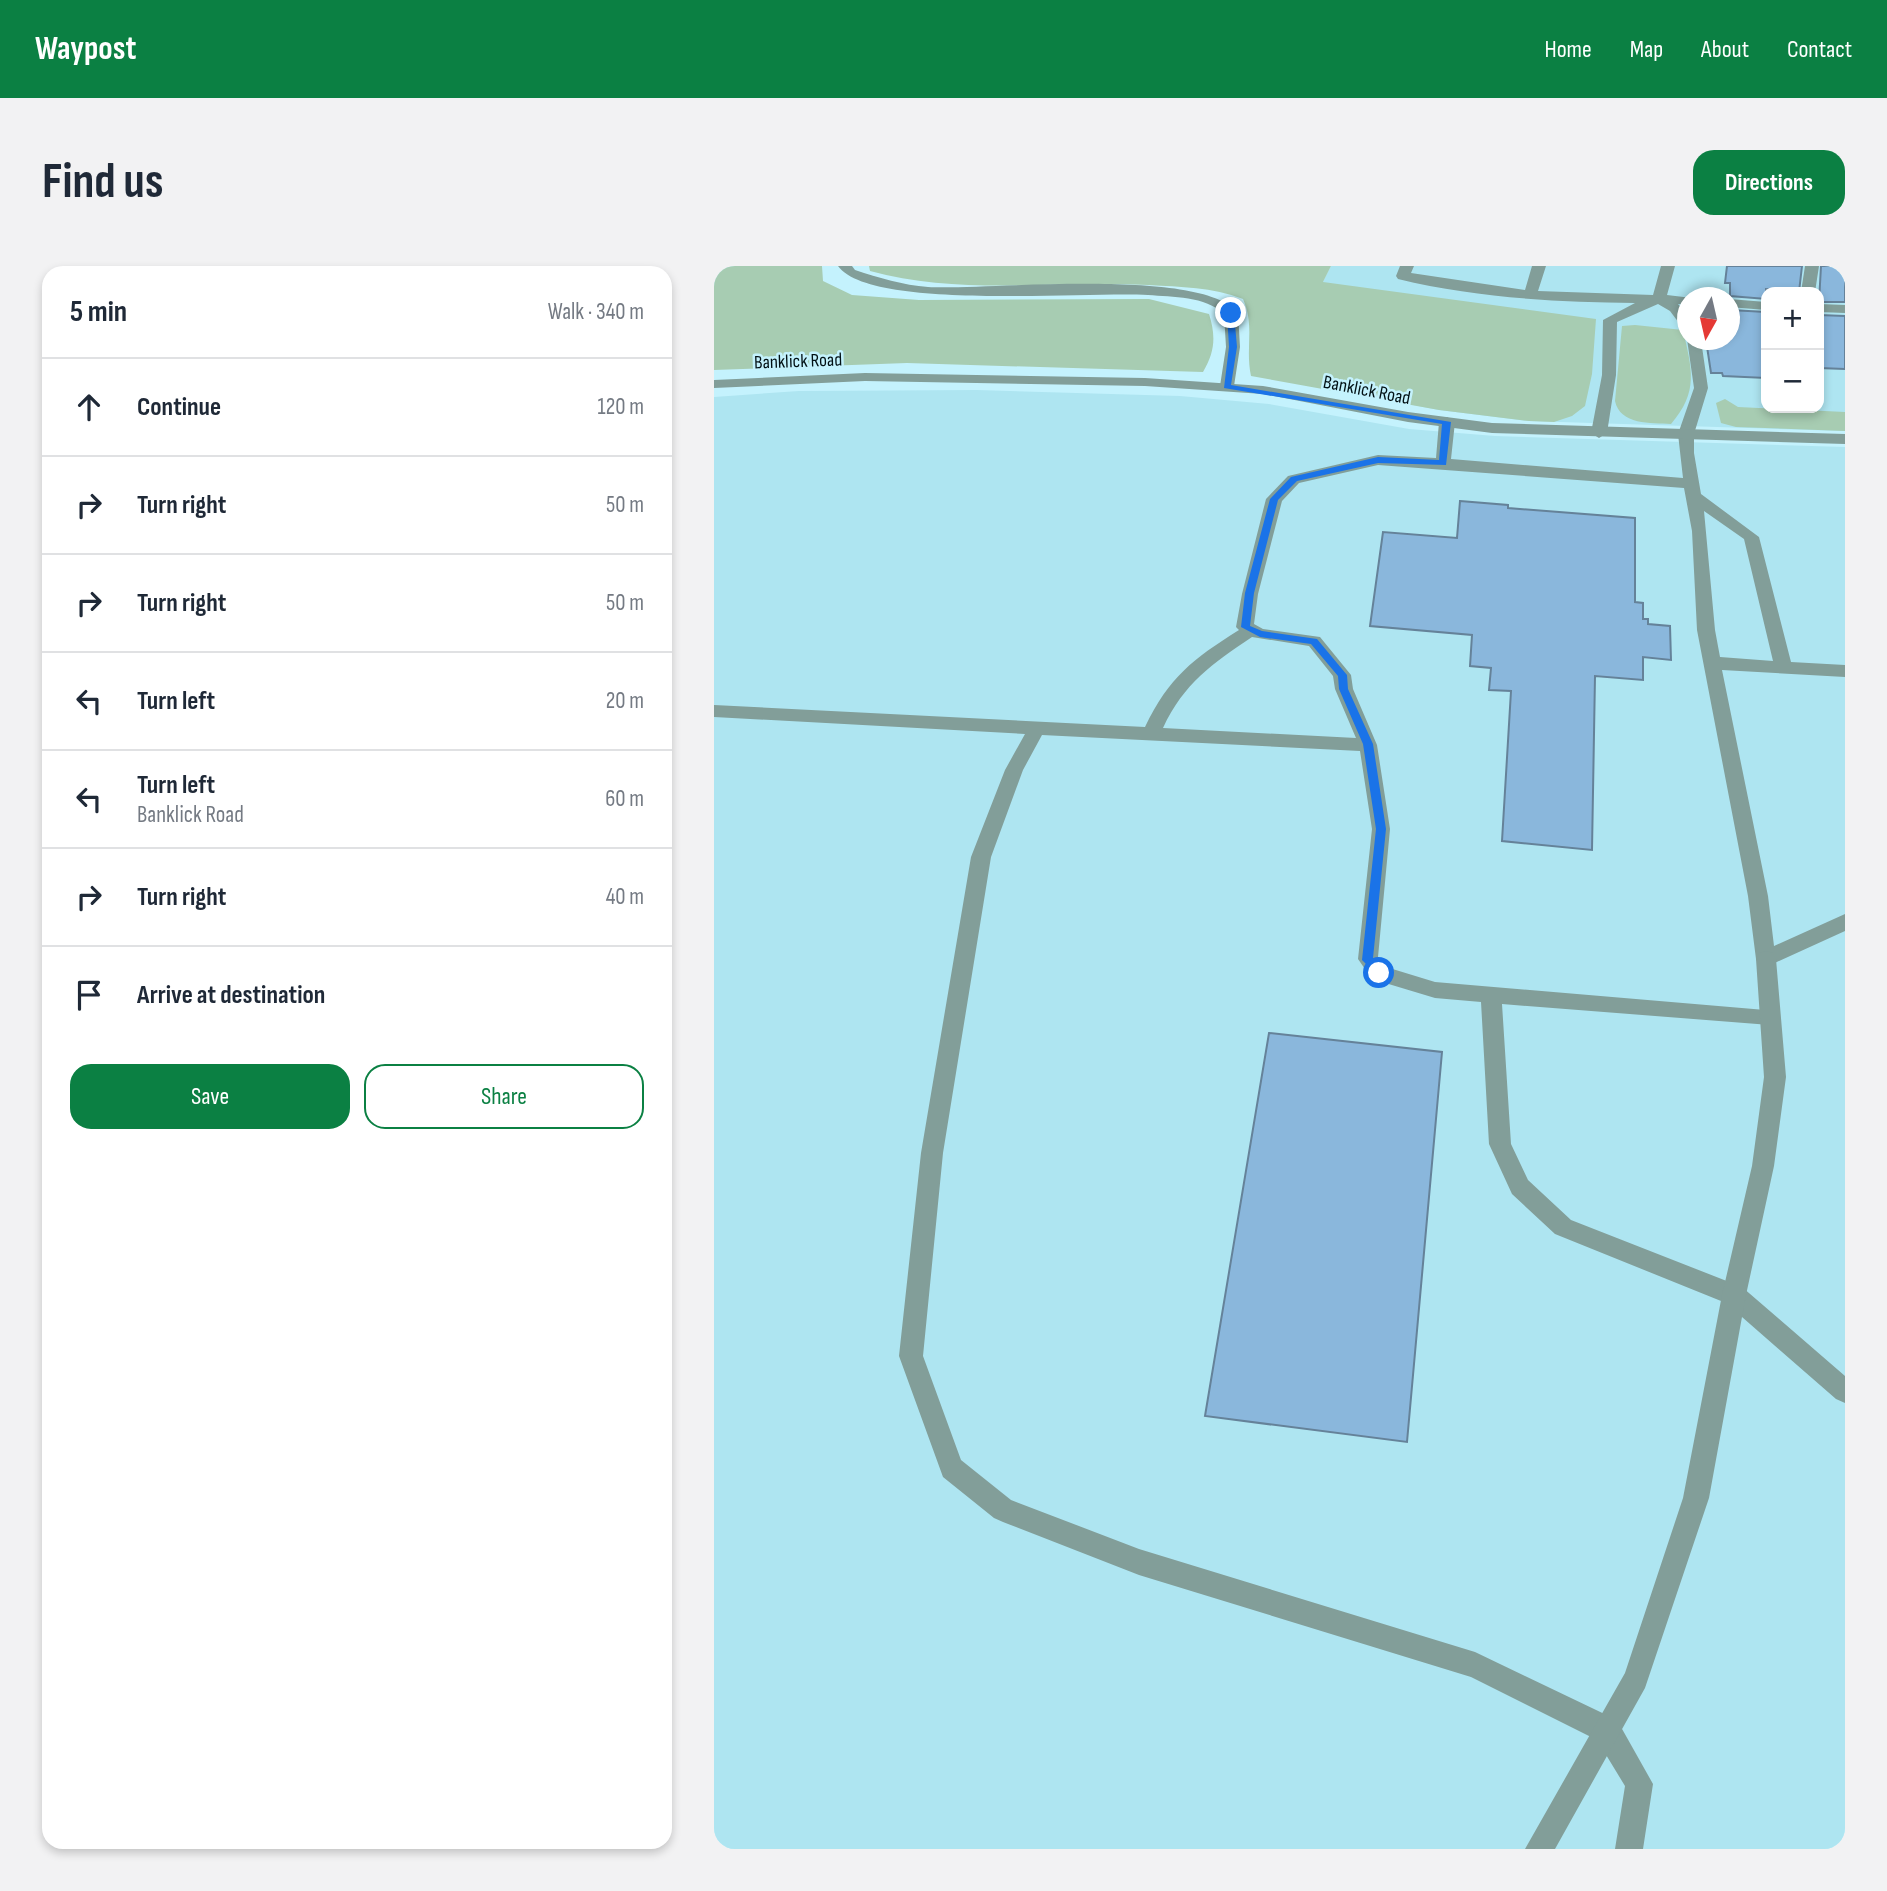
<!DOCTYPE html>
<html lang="en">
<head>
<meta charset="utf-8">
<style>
	body { margin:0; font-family:"Sofia Sans Condensed",sans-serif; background:#f2f2f3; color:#1f2937 }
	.controls { position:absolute; right:21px; top:21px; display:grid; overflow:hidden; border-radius:14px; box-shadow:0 4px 10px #0003 }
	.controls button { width:63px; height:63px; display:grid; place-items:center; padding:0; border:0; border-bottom:2px solid #e0e1e3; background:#fff; color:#1f2937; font:35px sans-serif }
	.compass { position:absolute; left:963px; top:21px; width:63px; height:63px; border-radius:50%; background:#fff; box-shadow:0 4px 10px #0003; rotate:188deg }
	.stop { position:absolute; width:21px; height:21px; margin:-16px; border:5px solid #1a73e8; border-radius:50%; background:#fff }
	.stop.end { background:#1a73e8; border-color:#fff; box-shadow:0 2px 7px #0008 }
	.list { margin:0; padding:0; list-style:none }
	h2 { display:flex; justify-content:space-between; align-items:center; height:91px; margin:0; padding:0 28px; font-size:30px }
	h2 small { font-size:23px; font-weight:400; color:#747a83 }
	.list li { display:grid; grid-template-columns:46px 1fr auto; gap:21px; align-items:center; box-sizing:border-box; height:98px; padding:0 28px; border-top:2px solid #e0e1e3 }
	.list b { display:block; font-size:26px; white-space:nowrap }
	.list p { margin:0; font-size:23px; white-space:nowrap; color:#747a83 }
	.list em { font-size:23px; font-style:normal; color:#747a83 }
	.actions { display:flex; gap:14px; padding:21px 28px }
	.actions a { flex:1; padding:16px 0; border:2px solid #0b8043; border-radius:21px; text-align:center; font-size:24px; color:#0b8043 }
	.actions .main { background:#0b8043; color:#fff }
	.icon { flex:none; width:38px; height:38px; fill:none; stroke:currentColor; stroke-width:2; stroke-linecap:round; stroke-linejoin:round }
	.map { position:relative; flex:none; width:1131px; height:1583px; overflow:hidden; border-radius:21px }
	header { display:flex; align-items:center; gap:42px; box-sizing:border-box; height:98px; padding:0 35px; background:#0b8043; color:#fff }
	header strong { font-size:33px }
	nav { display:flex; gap:38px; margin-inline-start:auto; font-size:24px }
	.intro { display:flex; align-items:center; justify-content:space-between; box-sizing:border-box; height:168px; padding:0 42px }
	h1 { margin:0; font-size:49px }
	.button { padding:18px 32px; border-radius:21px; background:#0b8043; color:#fff; font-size:24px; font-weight:700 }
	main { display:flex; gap:42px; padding:0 42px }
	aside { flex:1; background:#fff; border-radius:21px; box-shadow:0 4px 10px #0003 }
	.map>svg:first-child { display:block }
</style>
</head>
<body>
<header>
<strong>Waypost</strong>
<nav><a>Home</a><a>Map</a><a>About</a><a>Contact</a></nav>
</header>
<div class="intro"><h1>Find us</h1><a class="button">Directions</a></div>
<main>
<aside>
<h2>5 min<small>Walk · 340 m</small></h2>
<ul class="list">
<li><svg class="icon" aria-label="ahead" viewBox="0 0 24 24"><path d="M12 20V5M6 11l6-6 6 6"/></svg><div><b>Continue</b></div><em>120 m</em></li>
<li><svg class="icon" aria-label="right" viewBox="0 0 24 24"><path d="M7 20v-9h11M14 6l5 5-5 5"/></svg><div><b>Turn right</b></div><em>50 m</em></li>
<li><svg class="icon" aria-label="right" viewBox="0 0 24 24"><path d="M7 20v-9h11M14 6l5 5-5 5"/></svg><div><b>Turn right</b></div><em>50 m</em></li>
<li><svg class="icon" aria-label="left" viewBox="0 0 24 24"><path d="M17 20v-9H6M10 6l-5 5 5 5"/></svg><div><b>Turn left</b></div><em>20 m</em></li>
<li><svg class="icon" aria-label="left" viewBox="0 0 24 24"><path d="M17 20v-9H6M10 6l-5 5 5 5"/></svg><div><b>Turn left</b><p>Banklick Road</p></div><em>60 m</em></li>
<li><svg class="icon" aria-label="right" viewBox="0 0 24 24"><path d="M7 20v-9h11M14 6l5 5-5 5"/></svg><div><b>Turn right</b></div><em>40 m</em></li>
<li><svg class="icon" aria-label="arrive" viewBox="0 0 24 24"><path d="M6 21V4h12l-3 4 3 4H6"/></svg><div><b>Arrive at destination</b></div></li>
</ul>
<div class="actions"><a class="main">Save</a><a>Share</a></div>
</aside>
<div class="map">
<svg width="1131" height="1583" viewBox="0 0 1131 1583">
	<rect width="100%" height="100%" fill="#c4f2fd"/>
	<!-- built -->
	<g fill="#aee5f1" fill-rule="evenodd">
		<path d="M617 0H1131V165L815 155 725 144 653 130 663 105 609 16ZM1052 26H1105V142H1052ZM973 32H1015V74H973Z"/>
		<path d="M263 124 466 130 555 138 695 163 781 170 1131 181V1583H0V131L85 125Z"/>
	</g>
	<!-- green -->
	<g fill="#a7ccb2">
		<path d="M0 0H108L109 15 138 29 205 34 435 33 495 48C502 70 501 86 489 106L193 97 0 104Z"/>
		<path d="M155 0H617L609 16 882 53 878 108 871 140 858 150 840 156 815 155 725 144 537 110C531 82 541 60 529 33 498 21 467 21 434 19 342 14 246 30 156 5Z"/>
		<path d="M921 59 969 64C978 103 985 126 957 158 937 157 906 159 901 135L908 60Z"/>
		<path d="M1011 133 1024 141 1131 146V165L1022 161 1007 157 1002 137Z"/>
	</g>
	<!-- building -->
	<g fill="#8ab7dc" stroke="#658299" stroke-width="2">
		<path d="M1013 0H1088L1085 26 1052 23V33L1016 30V17H1011Z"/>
		<path d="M1107 0H1131V36H1105Z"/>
		<path d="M1016 44 1052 46V112L1009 110 1008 107H997L992 74H1016Z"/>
		<path d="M1105 49 1131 50V103L1105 102Z"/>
		<path d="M746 235 794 239V242L921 252V336L929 337V353H934V358L956 360 957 394 929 391V414L881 410 878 584 788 575 797 425 775 424 777 402 756 400 758 369 656 360 669 266 743 272Z"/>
		<path d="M555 767 728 786 693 1176 491 1150Z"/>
	</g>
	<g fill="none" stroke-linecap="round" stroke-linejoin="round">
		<!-- lane -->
		<g fill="#829e99" fill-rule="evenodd">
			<path d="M124 0H138L141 4C165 12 189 19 214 21 277 24 487 1 524 47L526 81 520 120 513 124 506 120 512 81 510 48C491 30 459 31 434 29 374 25 156 45 124 0Z"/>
			<path d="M686 0H700L697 7 811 24 818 0H832L824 25 939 29 947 0H961L953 29 978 32H973V38H964L973 49V62L968 61 956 45 944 38 903 56 902 109 893 167 885 172 877 167 888 109 889 54 921 37C842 36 762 32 684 13L682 10Z"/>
			<path d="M1091 0H1105L1101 26H1087Z"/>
			<path d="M1015 33 1052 36V44L1015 41Z"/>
			<path d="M1105 38 1131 39V47L1105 46Z"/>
			<path d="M973 73 987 74 994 122 980 168V187L987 228 1045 271 1077 396 1131 399V411L1008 404 1054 630 1060 680 1131 648V665L1052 701 1045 699 1042 693 1034 630 983 364 978 265 970 222 664 199 585 217 568 235 544 328 540 358 549 363 606 371 637 409 639 423 663 479 676 563 664 691 672 701 721 716 1063 745 1066 751 1063 757 1056 759 788 738 797 878 814 914 857 954 1028 1021 1131 1110V1137L1122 1133 1012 1037 841 968 798 928 775 878 767 736 721 732 658 713 644 693 658 563 646 485 328 469 309 504 277 591 229 887 209 1090 247 1194 297 1234 425 1283 761 1386 903 1454 939 1518 929 1583H901L911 1520 883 1474 757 1411 425 1309 289 1256 280 1252 229 1211 185 1090 207 887 257 591 291 504 311 468 0 451V439L431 461C455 411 479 393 525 364L522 361 528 328 552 233 574 210 664 189 722 192 725 156 733 151 741 156 737 193 969 212 964 168 980 122ZM990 245 1030 273 1059 395 1006 391 1001 364ZM538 371 595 380 619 410 621 423 642 472 449 462C470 417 498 398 538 371Z"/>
		</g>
		<!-- street -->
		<g fill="#829e99" fill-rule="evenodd">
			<path d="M151 107 431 112 549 120 694 146 778 157 1131 168V178L778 167 694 156 549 128 431 120 151 115 0 122V114Z"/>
			<path d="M1052 685 1059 687 1062 693 1072 811 1060 900 1032 1029 995 1232 931 1422 841 1583H811L911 1407 969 1232 1008 1029 1038 900 1050 811 1042 693 1045 687Z"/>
		</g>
	</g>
	<!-- route -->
	<path fill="#1a73e8" d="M517 45 520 47 523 81 517 119 737 156 732 199 664 197 583 215 564 234 540 327 536 360 548 365 603 373 633 409 634 423 659 478 672 563 659 692 671 707 665 711 648 694 662 563 649 478 625 423 624 410 597 378 546 371 527 361 531 327 556 233 577 211 664 191 725 194 728 158 510 122 515 81 513 47Z"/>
	<g text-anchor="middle" stroke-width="5" stroke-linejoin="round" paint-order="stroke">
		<!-- far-street labels -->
		<g font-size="19" fill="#021014" stroke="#c4f2fd">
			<text transform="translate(84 94) rotate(-2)" y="7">Banklick Road</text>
			<text transform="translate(653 123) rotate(11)" y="7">Banklick Road</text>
		</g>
	</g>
</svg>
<div class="controls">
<button>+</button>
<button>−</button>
</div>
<svg class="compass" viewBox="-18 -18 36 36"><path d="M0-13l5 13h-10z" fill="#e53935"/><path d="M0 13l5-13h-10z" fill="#747a83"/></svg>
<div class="stop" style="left:665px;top:707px"></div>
<div class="stop end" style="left:517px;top:47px"></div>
</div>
</main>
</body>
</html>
